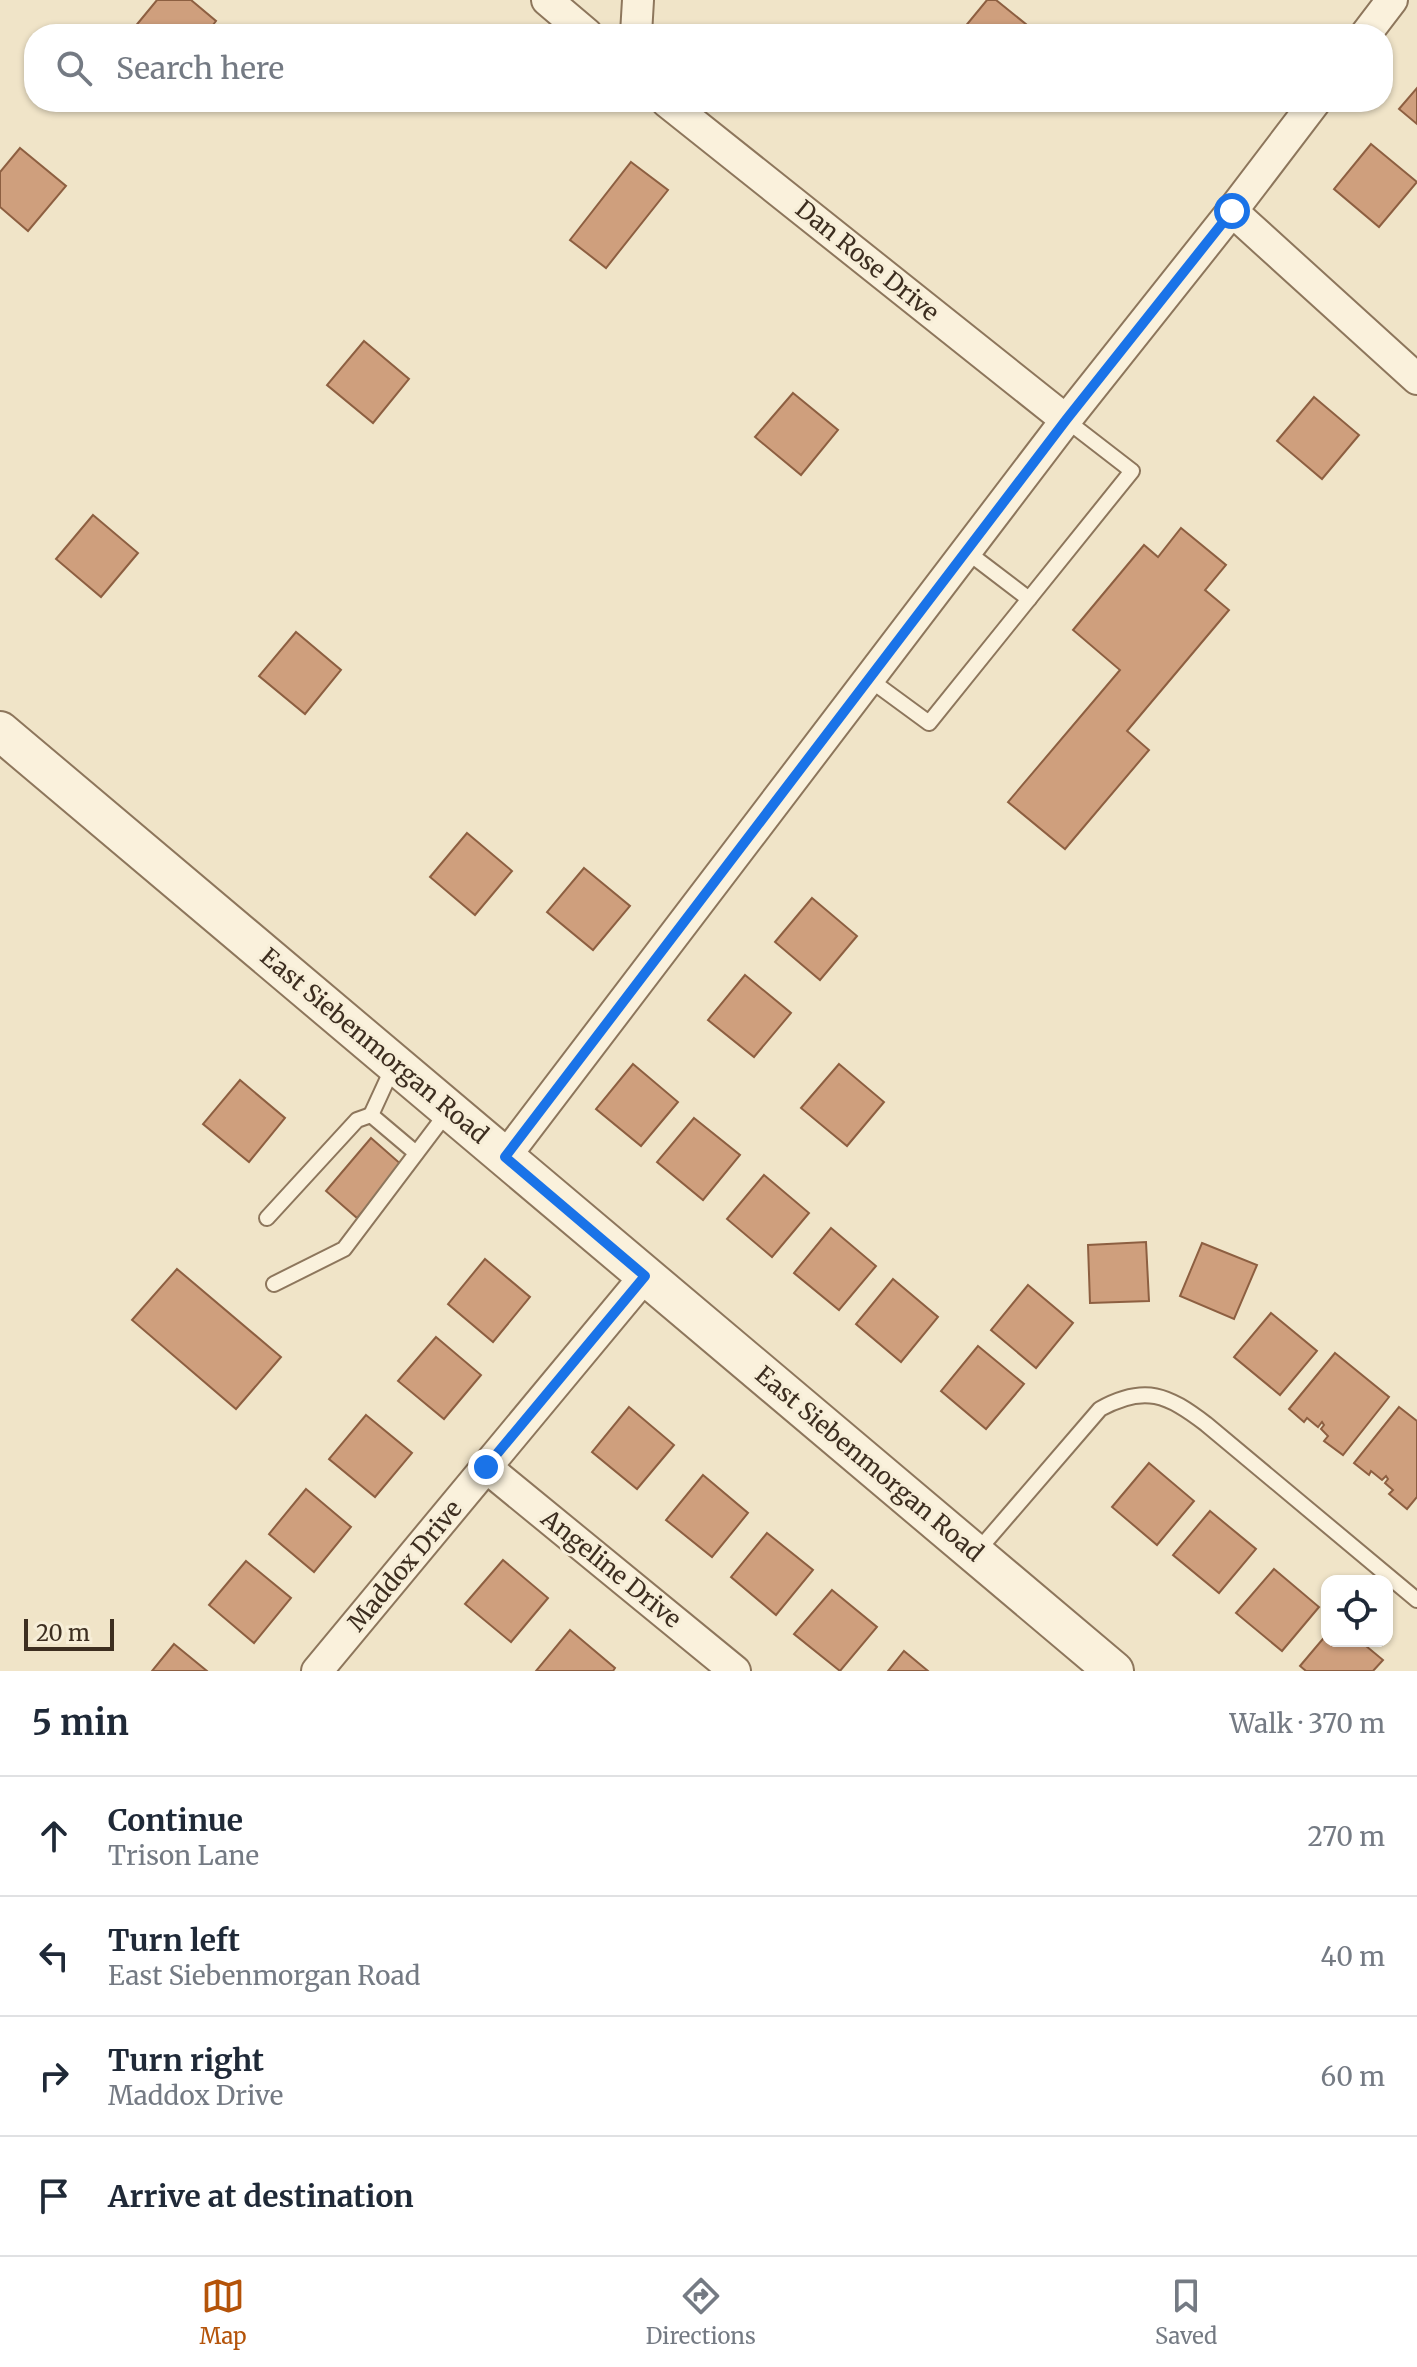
<!DOCTYPE html>
<html lang="en">
<head>
<meta charset="utf-8">
<style>
	body { margin:0; font-family:Merriweather,serif; background:#f6f6f7; color:#1f2937 }
	.controls { position:absolute; right:24px; bottom:24px; display:grid; overflow:hidden; border-radius:16px; box-shadow:0 2px 6px #0004 }
	.controls button { width:72px; height:72px; display:grid; place-items:center; padding:0; border:0; border-bottom:2px solid #e0e1e3; background:#fff; color:#1f2937; font:40px sans-serif }
	.scale { position:absolute; left:24px; bottom:20px; width:90px; box-sizing:border-box; padding-left:8px; border:4px solid #3d2e20; border-top:0; font-size:22px; line-height:28px; white-space:nowrap; color:#3d2e20; -webkit-text-stroke:6px #f7eed8; paint-order:stroke }
	.stop { position:absolute; width:24px; height:24px; margin:-18px; border:6px solid #1a73e8; border-radius:50%; background:#fff }
	.stop.end { background:#1a73e8; border-color:#fff; box-shadow:0 2px 8px #0008 }
	.list { margin:0; padding:0; list-style:none }
	h2 { display:flex; justify-content:space-between; align-items:center; height:104px; margin:0; padding:0 32px; font-size:34px }
	h2 small { font-size:26px; font-weight:400; color:#747a83 }
	.list li { display:grid; grid-template-columns:52px 1fr auto; gap:24px; align-items:center; box-sizing:border-box; height:120px; padding:0 32px; border-top:2px solid #e0e1e3 }
	.list b { display:block; font-size:30px; white-space:nowrap }
	.list p { margin:0; font-size:26px; white-space:nowrap; color:#747a83 }
	.list em { font-size:26px; font-style:normal; color:#747a83 }
	.icon { flex:none; width:44px; height:44px; fill:none; stroke:currentColor; stroke-width:2; stroke-linecap:round; stroke-linejoin:round }
	.map { position:relative; flex:none; width:1417px; height:1671px; overflow:hidden }
	.search { position:absolute; background:#fff; box-shadow:0 2px 6px #0004; left:24px; right:24px; top:24px; height:88px; display:flex; align-items:center; gap:20px; box-sizing:border-box; padding:0 28px; border-radius:32px; color:#747a83; font-size:30px }
	.sheet { height:584px; background:#fff }
	nav { display:flex; justify-content:space-around; align-items:center; box-sizing:border-box; height:112px; border-top:2px solid #e0e1e3; background:#fff; font-size:22px; color:#747a83 }
	nav a { display:grid; justify-items:center; gap:4px }
	nav .on { color:#b45309 }
	.map>svg:first-child { display:block }
</style>
</head>
<body>
<div class="map">
<svg width="1417" height="1671" viewBox="0 0 1417 1671">
	<rect width="100%" height="100%" fill="#f0e4c8"/>
	<!-- building -->
	<g fill="#cf9f7d" stroke="#8d5f41" stroke-width="2">
		<path d="M157 0H191L216 21 206 34H141L134 28Z"/>
		<path d="M987 0H996L1037 33 959 34Z"/>
		<path d="M1417 88V124L1399 109Z"/>
		<path d="M1371 144 1417 182 1379 227 1334 189Z"/>
		<path d="M20 148 66 186 28 231 0 207V172Z"/>
		<path d="M631 162 668 190 606 268 570 240Z"/>
		<path d="M364 341 409 379 373 423 327 385Z"/>
		<path d="M793 393 838 430 801 475 755 437Z"/>
		<path d="M1314 397 1359 435 1322 479 1277 441Z"/>
		<path d="M93 515 138 553 101 597 56 559Z"/>
		<path d="M1181 528 1226 565 1205 590 1229 610 1127 731 1149 750 1065 849 1008 802 1120 670 1073 630 1144 545 1158 557Z"/>
		<path d="M296 632 341 670 305 714 259 676Z"/>
		<path d="M467 833 512 871 475 915 430 877Z"/>
		<path d="M584 868 630 906 593 950 547 912Z"/>
		<path d="M812 898 857 936 820 980 775 942Z"/>
		<path d="M745 975 791 1013 754 1057 708 1020Z"/>
		<path d="M633 1064 678 1102 641 1146 596 1109Z"/>
		<path d="M839 1064 884 1102 847 1146 801 1108Z"/>
		<path d="M240 1080 285 1118 249 1162 203 1124Z"/>
		<path d="M694 1118 740 1155 703 1200 657 1162Z"/>
		<path d="M371 1138 403 1166 357 1218 326 1191Z"/>
		<path d="M764 1175 809 1213 772 1257 727 1219Z"/>
		<path d="M831 1228 876 1266 839 1310 794 1273Z"/>
		<path d="M1146 1242 1149 1301 1090 1303 1088 1245Z"/>
		<path d="M1202 1243 1257 1265 1234 1319 1180 1296Z"/>
		<path d="M485 1259 530 1297 493 1342 448 1304Z"/>
		<path d="M177 1269 281 1357 236 1409 132 1320Z"/>
		<path d="M893 1279 938 1317 901 1362 856 1324Z"/>
		<path d="M1028 1285 1073 1323 1036 1368 991 1330Z"/>
		<path d="M1271 1313 1317 1351 1280 1395 1234 1357Z"/>
		<path d="M436 1337 481 1375 444 1419 398 1381Z"/>
		<path d="M978 1346 1024 1384 986 1429 941 1391Z"/>
		<path d="M1335 1353 1389 1397 1343 1455 1324 1441 1328 1436 1321 1429 1324 1425 1322 1422 1318 1427 1307 1418 1304 1422 1289 1409Z"/>
		<path d="M629 1407 674 1445 637 1489 592 1452Z"/>
		<path d="M1399 1407 1417 1421V1497L1407 1509 1389 1494 1393 1490 1385 1483 1388 1479 1386 1476 1382 1480 1371 1471 1369 1475 1354 1463Z"/>
		<path d="M366 1415 412 1453 375 1497 329 1459Z"/>
		<path d="M1149 1463 1194 1501 1157 1545 1112 1507Z"/>
		<path d="M703 1475 748 1513 712 1557 666 1520Z"/>
		<path d="M306 1489 351 1527 314 1572 269 1534Z"/>
		<path d="M1210 1511 1256 1549 1219 1593 1173 1555Z"/>
		<path d="M767 1533 813 1570 776 1615 731 1577Z"/>
		<path d="M503 1560 548 1598 511 1642 465 1604Z"/>
		<path d="M246 1561 291 1598 254 1643 209 1605Z"/>
		<path d="M1274 1569 1319 1607 1282 1651 1236 1613Z"/>
		<path d="M832 1590 877 1627 840 1671 794 1634Z"/>
		<path d="M570 1630 615 1668 613 1671H536Z"/>
		<path d="M1327 1634V1641H1360L1383 1660 1373 1671H1306L1300 1666Z"/>
		<path d="M174 1644 207 1671H152Z"/>
		<path d="M904 1651 928 1671H888Z"/>
	</g>
	<g fill="none" stroke-linecap="round" stroke-linejoin="round">
		<defs>
			<g id="service">
				<path d="M966 551 1029 599"/>
				<path d="M869 679 929 723 1132 471 1066 420"/>
				<path d="M371 1115 394 1065"/>
				<path d="M267 1218 357 1120 371 1115 416 1153"/>
				<path d="M274 1284 344 1249 449 1110"/>
				<path d="M975 1554 1100 1409C1145 1384 1168 1395 1206 1424L1417 1600"/>
			</g>
			<g id="minor">
				<path d="M547 0 587 34"/>
				<path d="M636 34 638 0"/>
				<path d="M1366 34 1392 0"/>
				<path d="M667 102 1066 420"/>
				<path d="M1232 211 1417 379"/>
				<path d="M505 1157 1066 420 1232 211 1315 102"/>
				<path d="M486 1467 735 1671"/>
				<path d="M317 1671 645 1276"/>
			</g>
			<path id="tertiary" d="M0 731 1114 1671"/>
		</defs>
		<!-- service casing -->
		<use href="#service" stroke="#8d765c" stroke-width="18"/>
		<!-- minor casing -->
		<use href="#minor" stroke="#8d765c" stroke-width="34"/>
		<!-- tertiary casing -->
		<use href="#tertiary" stroke="#8d765c" stroke-width="42"/>
		<!-- service -->
		<use href="#service" stroke="#faf1dc" stroke-width="14"/>
		<!-- minor -->
		<use href="#minor" stroke="#faf1dc" stroke-width="30"/>
		<!-- tertiary -->
		<use href="#tertiary" stroke="#faf1dc" stroke-width="38"/>
	</g>
	<g fill="none" stroke-linecap="round" stroke-linejoin="round">
		<!-- route -->
		<path stroke="#1a73e8" stroke-width="10" d="M486 1467 645 1276 505 1157 1066 420 1232 211"/>
	</g>
	<g text-anchor="middle" stroke-width="6" stroke-linejoin="round" paint-order="stroke">
		<!-- street labels -->
		<g font-size="24" fill="#3d2e20" stroke="#f7eed8">
			<text transform="translate(867 261) rotate(39)" y="8">Dan Rose Drive</text>
			<text transform="translate(374 1046) rotate(40)" y="8">East Siebenmorgan Road</text>
			<text transform="translate(869 1464) rotate(40)" y="8">East Siebenmorgan Road</text>
			<text transform="translate(405 1566) rotate(-50)" y="8">Maddox Drive</text>
			<text transform="translate(611 1569) rotate(39)" y="8">Angeline Drive</text>
		</g>
	</g>
</svg>
<div class="controls">
<button><svg class="icon" aria-label="locate" viewBox="0 0 24 24"><circle cx="12" cy="12" r="6"/><path d="M12 2v4M12 18v4M2 12h4M18 12h4"/></svg></button>
</div>
<div class="scale">20 m</div>
<div class="stop" style="left:1232px;top:211px"></div>
<div class="stop end" style="left:486px;top:1467px"></div>
<div class="search"><svg class="icon" aria-label="search" viewBox="0 0 24 24"><circle cx="10" cy="10" r="6"/><path d="M15 15l6 6"/></svg>Search here</div>
</div>
<section class="sheet">
<h2>5 min<small>Walk · 370 m</small></h2>
<ul class="list">
<li><svg class="icon" aria-label="ahead" viewBox="0 0 24 24"><path d="M12 20V5M6 11l6-6 6 6"/></svg><div><b>Continue</b><p>Trison Lane</p></div><em>270 m</em></li>
<li><svg class="icon" aria-label="left" viewBox="0 0 24 24"><path d="M17 20v-9H6M10 6l-5 5 5 5"/></svg><div><b>Turn left</b><p>East Siebenmorgan Road</p></div><em>40 m</em></li>
<li><svg class="icon" aria-label="right" viewBox="0 0 24 24"><path d="M7 20v-9h11M14 6l5 5-5 5"/></svg><div><b>Turn right</b><p>Maddox Drive</p></div><em>60 m</em></li>
<li><svg class="icon" aria-label="arrive" viewBox="0 0 24 24"><path d="M6 21V4h12l-3 4 3 4H6"/></svg><div><b>Arrive at destination</b></div></li>
</ul>
</section>
<nav>
<a class="on"><svg class="icon" aria-label="map" viewBox="0 0 24 24"><path d="M3 6l6-2 6 2 6-2v14l-6 2-6-2-6 2zM9 4v14M15 6v14"/></svg>Map</a>
<a><svg class="icon" aria-label="directions" viewBox="0 0 24 24"><path d="M12 3l9 9-9 9-9-9zM9 14v-3h6M13 9l2 2-2 2"/></svg>Directions</a>
<a><svg class="icon" aria-label="saved" viewBox="0 0 24 24"><path d="M7 4h10v16l-5-4-5 4z"/></svg>Saved</a>
</nav>
</body>
</html>
